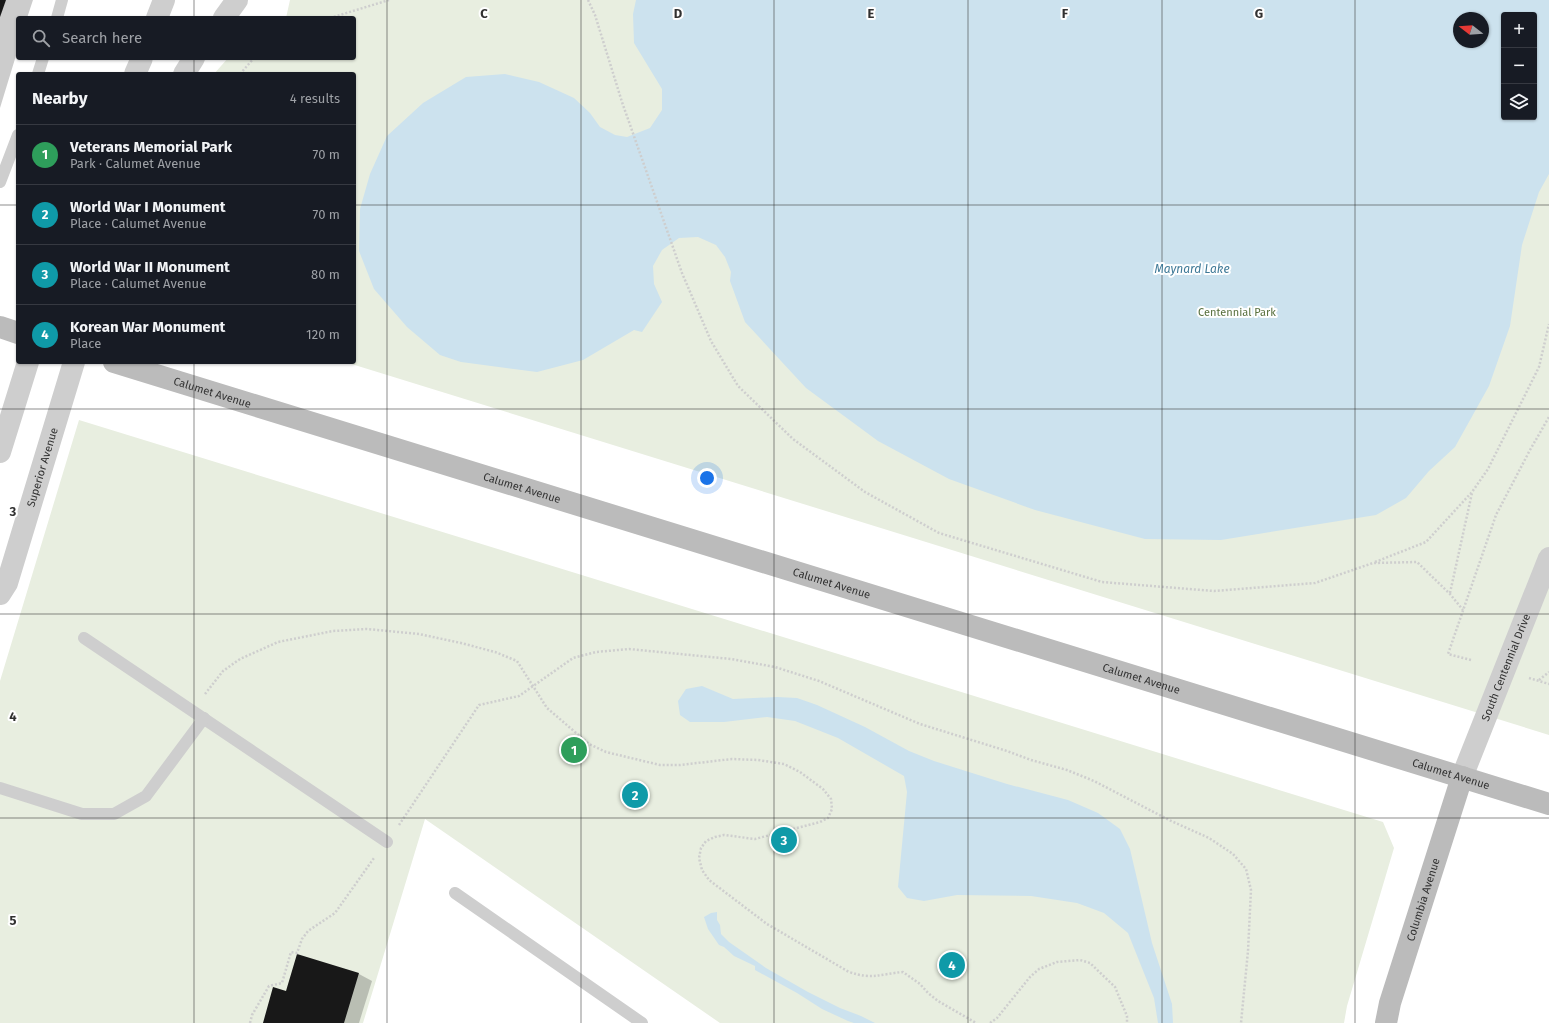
<!DOCTYPE html>
<html lang="en">
<head>
<meta charset="utf-8">
<style>
	body { margin:0; font-family:"Fira Sans",sans-serif; background:#242831; color:#f1f3f6 }
	.controls { position:absolute; right:12px; top:12px; display:grid; overflow:hidden; border-radius:4px; box-shadow:0 1px 3px #0004 }
	.controls button { width:36px; height:36px; display:grid; place-items:center; padding:0; border:0; border-bottom:1px solid #363941; background:#171b24; color:#f1f3f6; font:20px sans-serif }
	.compass { position:absolute; left:1453px; top:12px; width:36px; height:36px; border-radius:50%; background:#171b24; box-shadow:0 1px 3px #0004; rotate:287deg }
	.you { position:absolute; left:707px; top:478px; width:14px; height:14px; margin:-10px; border:3px solid #fff; border-radius:50%; background:#1a73e8; box-shadow:0 0 0 6px #1a73e833 }
	.badge { display:grid; place-items:center; width:26px; height:26px; border-radius:50%; background:#b45309; color:#fff; font-size:13px; font-weight:700 }
	.pin { position:absolute; translate:-50% -50%; border:2px solid #fff; box-shadow:0 1px 4px #0006 }
	.list { margin:0; padding:0; list-style:none }
	h2 { display:flex; justify-content:space-between; align-items:center; height:52px; margin:0; padding:0 16px; font-size:17px }
	h2 small { font-size:13px; font-weight:400; color:#9ea1a6 }
	.list li { display:grid; grid-template-columns:26px 1fr auto; gap:12px; align-items:center; box-sizing:border-box; height:60px; padding:0 16px; border-top:1px solid #363941 }
	.list b { display:block; font-size:15px; white-space:nowrap }
	.list p { margin:0; font-size:13px; white-space:nowrap; color:#9ea1a6 }
	.list em { font-size:13px; font-style:normal; color:#9ea1a6 }
	.icon { flex:none; width:22px; height:22px; fill:none; stroke:currentColor; stroke-width:2; stroke-linecap:round; stroke-linejoin:round }
	.map { position:relative; flex:none; width:1549px; height:1023px; overflow:hidden }
	.search { position:absolute; background:#171b24; box-shadow:0 1px 3px #0004; left:16px; top:16px; width:340px; height:44px; display:flex; align-items:center; gap:10px; box-sizing:border-box; padding:0 14px; border-radius:4px; color:#9ea1a6; font-size:15px }
	.panel { position:absolute; background:#171b24; box-shadow:0 1px 3px #0004; left:16px; top:72px; width:340px; height:292px; border-radius:4px }
	.map>svg:first-child { display:block }
</style>
</head>
<body>
<div class="map">
<svg width="1549" height="1023" viewBox="0 0 1549 1023">
	<rect width="100%" height="100%" fill="#fff"/>
	<!-- green -->
	<g fill="#e8eee0" fill-rule="evenodd">
		<path d="M290 0H1549V735L345 362H354V74H214L228 58H354V18H286ZM1504 15H1534V117H1504ZM1459 18H1483V42H1459Z"/>
		<path d="M79 420 1383 822 1394 848 1347 1006 1344 1023H720L425 819 363 1023H0V681Z"/>
	</g>
	<!-- water -->
	<g fill="#cce2ee" fill-rule="evenodd">
		<path d="M636 0H1549V174L1539 192 1522 245 1510 326 1489 386 1455 447 1429 471 1406 498 1376 515 1221 540 1145 539 1035 510 949 479 878 441 806 388 745 322 730 281 731 272 725 257 716 245 698 237 679 238 662 250 653 266 654 284 662 302 642 332 634 330 583 360 537 372 461 362 440 355 407 327 374 289 359 251 360 209 370 174 387 136 423 103 466 77 505 74 539 82 574 98 590 113 600 127 615 135 627 137 650 128 662 110V89L634 43 633 14ZM1504 15H1534V117H1504ZM1459 18H1483V42H1459Z"/>
		<path d="M702 686 733 699 777 697 797 698 817 705 865 727 909 751 934 761 1007 784 1068 800 1098 813 1120 829 1130 849 1152 943 1172 1004 1173 1023H1158L1154 998 1128 933 1104 913 1077 903 1031 896 957 895 924 901 907 898 898 887 907 792 904 776 838 738 795 721 767 717 724 722H690L680 715 678 701 686 689Z"/>
		<path d="M717 912V920L720 925 721 934 729 942 766 968 808 992 840 1008 861 1016 875 1023H854L848 1021 822 1009 797 993 755 970V966L734 956 724 947 719 945 708 929 704 917 711 913Z"/>
	</g>
	<!-- shadow -->
	<g fill="#0003">
		<path d="M0 0H33L27 18H18V49L0 108Z"/>
		<path d="M359 974 372 981 359 1023H264L286 992Z"/>
	</g>
	<!-- building -->
	<g fill="#181818">
		<path d="M0 0H6L0 17Z"/>
		<path d="M297 954 359 973 344 1023H263L273 987 286 991Z"/>
	</g>
	<g fill="none" stroke-linecap="round" stroke-linejoin="round">
		<!-- path -->
		<g stroke="#cecece" stroke-width="2.5" stroke-dasharray="2 2" stroke-linecap="butt">
			<path d="M588 0 595 15 622 102 682 273 711 341 738 386 793 439 865 492 939 533 1102 582 1214 591 1315 583 1373 563 1417 562 1450 594 1463 610"/>
			<path d="M330 18 389 0"/>
			<path d="M240 74 254 58"/>
			<path d="M1375 562 1426 542 1472 492 1488 469 1539 367 1549 324"/>
			<path d="M1450 593 1472 493"/>
			<path d="M1471 660 1448 654 1496 515 1530 450 1549 417"/>
			<path d="M1529 678 1549 684"/>
			<path d="M1539 680 1549 672"/>
			<path d="M205 694 223 671 240 659 278 642 333 631 367 629 419 634 461 643 495 652 517 661 547 708 589 744 606 752 660 765H680L732 759 758 760 784 764 800 772 823 789 831 799 832 809 828 818 820 822 755 839 724 835 715 837 706 841 701 848 699 858 702 870 709 880 767 924 849 972C873 980 880 974 903 972L920 984 928 993 938 1001 976 1023"/>
			<path d="M399 825 479 705 519 696 573 658 596 652 629 649 731 659 775 667 819 681 920 724 1007 751 1031 760 1067 770 1094 781 1169 820 1209 838 1233 854 1246 869 1251 890 1248 951 1241 1023"/>
			<path d="M250 1023 252 1015 269 986 282 983 291 952 297 953 302 939 308 931 335 913 374 858"/>
			<path d="M990 1023 997 1018 1030 977 1039 969 1057 962 1080 960 1090 963 1115 987 1127 1016V1023"/>
		</g>
		<!-- lane -->
		<g stroke="#cecece" stroke-width="12">
			<path d="M57 18 62 0"/>
			<path d="M38 74 43 58"/>
			<path d="M0 182 18 135"/>
			<path d="M84 638 387 842"/>
			<path d="M0 788 82 814H114L146 796 204 718"/>
			<path d="M455 893 642 1023"/>
		</g>
		<!-- street -->
		<g stroke="#cecece" stroke-width="22">
			<path d="M157 18 164 0"/>
			<path d="M224 18 237 0"/>
			<path d="M135 74 142 58"/>
			<path d="M184 74 194 58"/>
			<path d="M0 452 28 362"/>
			<path id="s1" d="M0 594 7 583 74 362"/>
			<path id="s2" d="M1462 777 1549 558"/>
		</g>
		<!-- secondary -->
		<g stroke="#bbb" stroke-width="22">
			<path d="M0 327 18 333"/>
			<path id="s3" d="M114 362 1549 804"/>
			<path id="s4" d="M1386 1023 1390 1003 1462 777"/>
		</g>
	</g>
	<!-- grid -->
	<path fill="none" stroke="#313131" stroke-width="1" stroke-opacity="0.55" d="M194 0V18M387 0V1023M581 0V1023M774 0V1023M968 0V1023M1162 0V1023M1355 0V1023M194 58V74M0 205H18M354 205H1549M194 362V1023M0 409H1549M0 614H1549M0 818H1549"/>
	<g text-anchor="middle" stroke-width="4" stroke-linejoin="round" paint-order="stroke">
		<!-- park labels -->
		<g font-size="11" fill="#576f3d" stroke="#fff">
			<text x="1237" y="316">Centennial Park</text>
		</g>
		<!-- street labels -->
		<g font-size="11" fill="#313131" stroke="#fff">
			<text dy="4" stroke="none"><textPath href="#s3" startOffset="103">Calumet Avenue</textPath></text>
			<text dy="4" stroke="none"><textPath href="#s1" startOffset="134">Superior Avenue</textPath></text>
			<text dy="4" stroke="none"><textPath href="#s3" startOffset="427">Calumet Avenue</textPath></text>
			<text dy="4" stroke="none"><textPath href="#s3" startOffset="751">Calumet Avenue</textPath></text>
			<text dy="4" stroke="none"><textPath href="#s2" startOffset="118">South Centennial Drive</textPath></text>
			<text dy="4" stroke="none"><textPath href="#s3" startOffset="1075">Calumet Avenue</textPath></text>
			<text dy="4" stroke="none"><textPath href="#s3" startOffset="1399">Calumet Avenue</textPath></text>
			<text dy="4" stroke="none"><textPath href="#s4" startOffset="129">Columbia Avenue</textPath></text>
		</g>
		<!-- water labels -->
		<g font-size="12" font-style="italic" fill="#3d7896" stroke="#fff">
			<text x="1192" y="273">Maynard Lake</text>
		</g>
	</g>
	<g font-size="13" text-anchor="middle" font-weight="bold" fill="#313131" stroke="#fff" stroke-width="4" stroke-linejoin="round" paint-order="stroke">
		<text x="484" y="18">C</text>
		<text x="678" y="18">D</text>
		<text x="871" y="18">E</text>
		<text x="1065" y="18">F</text>
		<text x="1259" y="18">G</text>
		<text x="13" y="516">3</text>
		<text x="13" y="721">4</text>
		<text x="13" y="925">5</text>
	</g>
</svg>
<div class="controls">
<button>+</button>
<button>−</button>
<button><svg class="icon" aria-label="layers" viewBox="0 0 24 24"><path d="M12 4l9 5-9 5-9-5zM3 14l9 5 9-5"/></svg></button>
</div>
<svg class="compass" viewBox="-18 -18 36 36"><path d="M0-13l5 13h-10z" fill="#e53935"/><path d="M0 13l5-13h-10z" fill="#9ea1a6"/></svg>
<div class="you"></div>
<div class="pin badge" style="left:574px;top:750px;background:#2e9e5b">1</div>
<div class="pin badge" style="left:635px;top:795px;background:#0f9aa8">2</div>
<div class="pin badge" style="left:784px;top:840px;background:#0f9aa8">3</div>
<div class="pin badge" style="left:952px;top:965px;background:#0f9aa8">4</div>
<div class="search"><svg class="icon" aria-label="search" viewBox="0 0 24 24"><circle cx="10" cy="10" r="6"/><path d="M15 15l6 6"/></svg>Search here</div>
<section class="panel">
<h2>Nearby<small>4 results</small></h2>
<ul class="list">
<li><span class="badge" style="background:#2e9e5b">1</span><div><b>Veterans Memorial Park</b><p>Park · Calumet Avenue</p></div><em>70 m</em></li>
<li><span class="badge" style="background:#0f9aa8">2</span><div><b>World War I Monument</b><p>Place · Calumet Avenue</p></div><em>70 m</em></li>
<li><span class="badge" style="background:#0f9aa8">3</span><div><b>World War II Monument</b><p>Place · Calumet Avenue</p></div><em>80 m</em></li>
<li><span class="badge" style="background:#0f9aa8">4</span><div><b>Korean War Monument</b><p>Place</p></div><em>120 m</em></li>
</ul>
</section>
</div>
</body>
</html>
